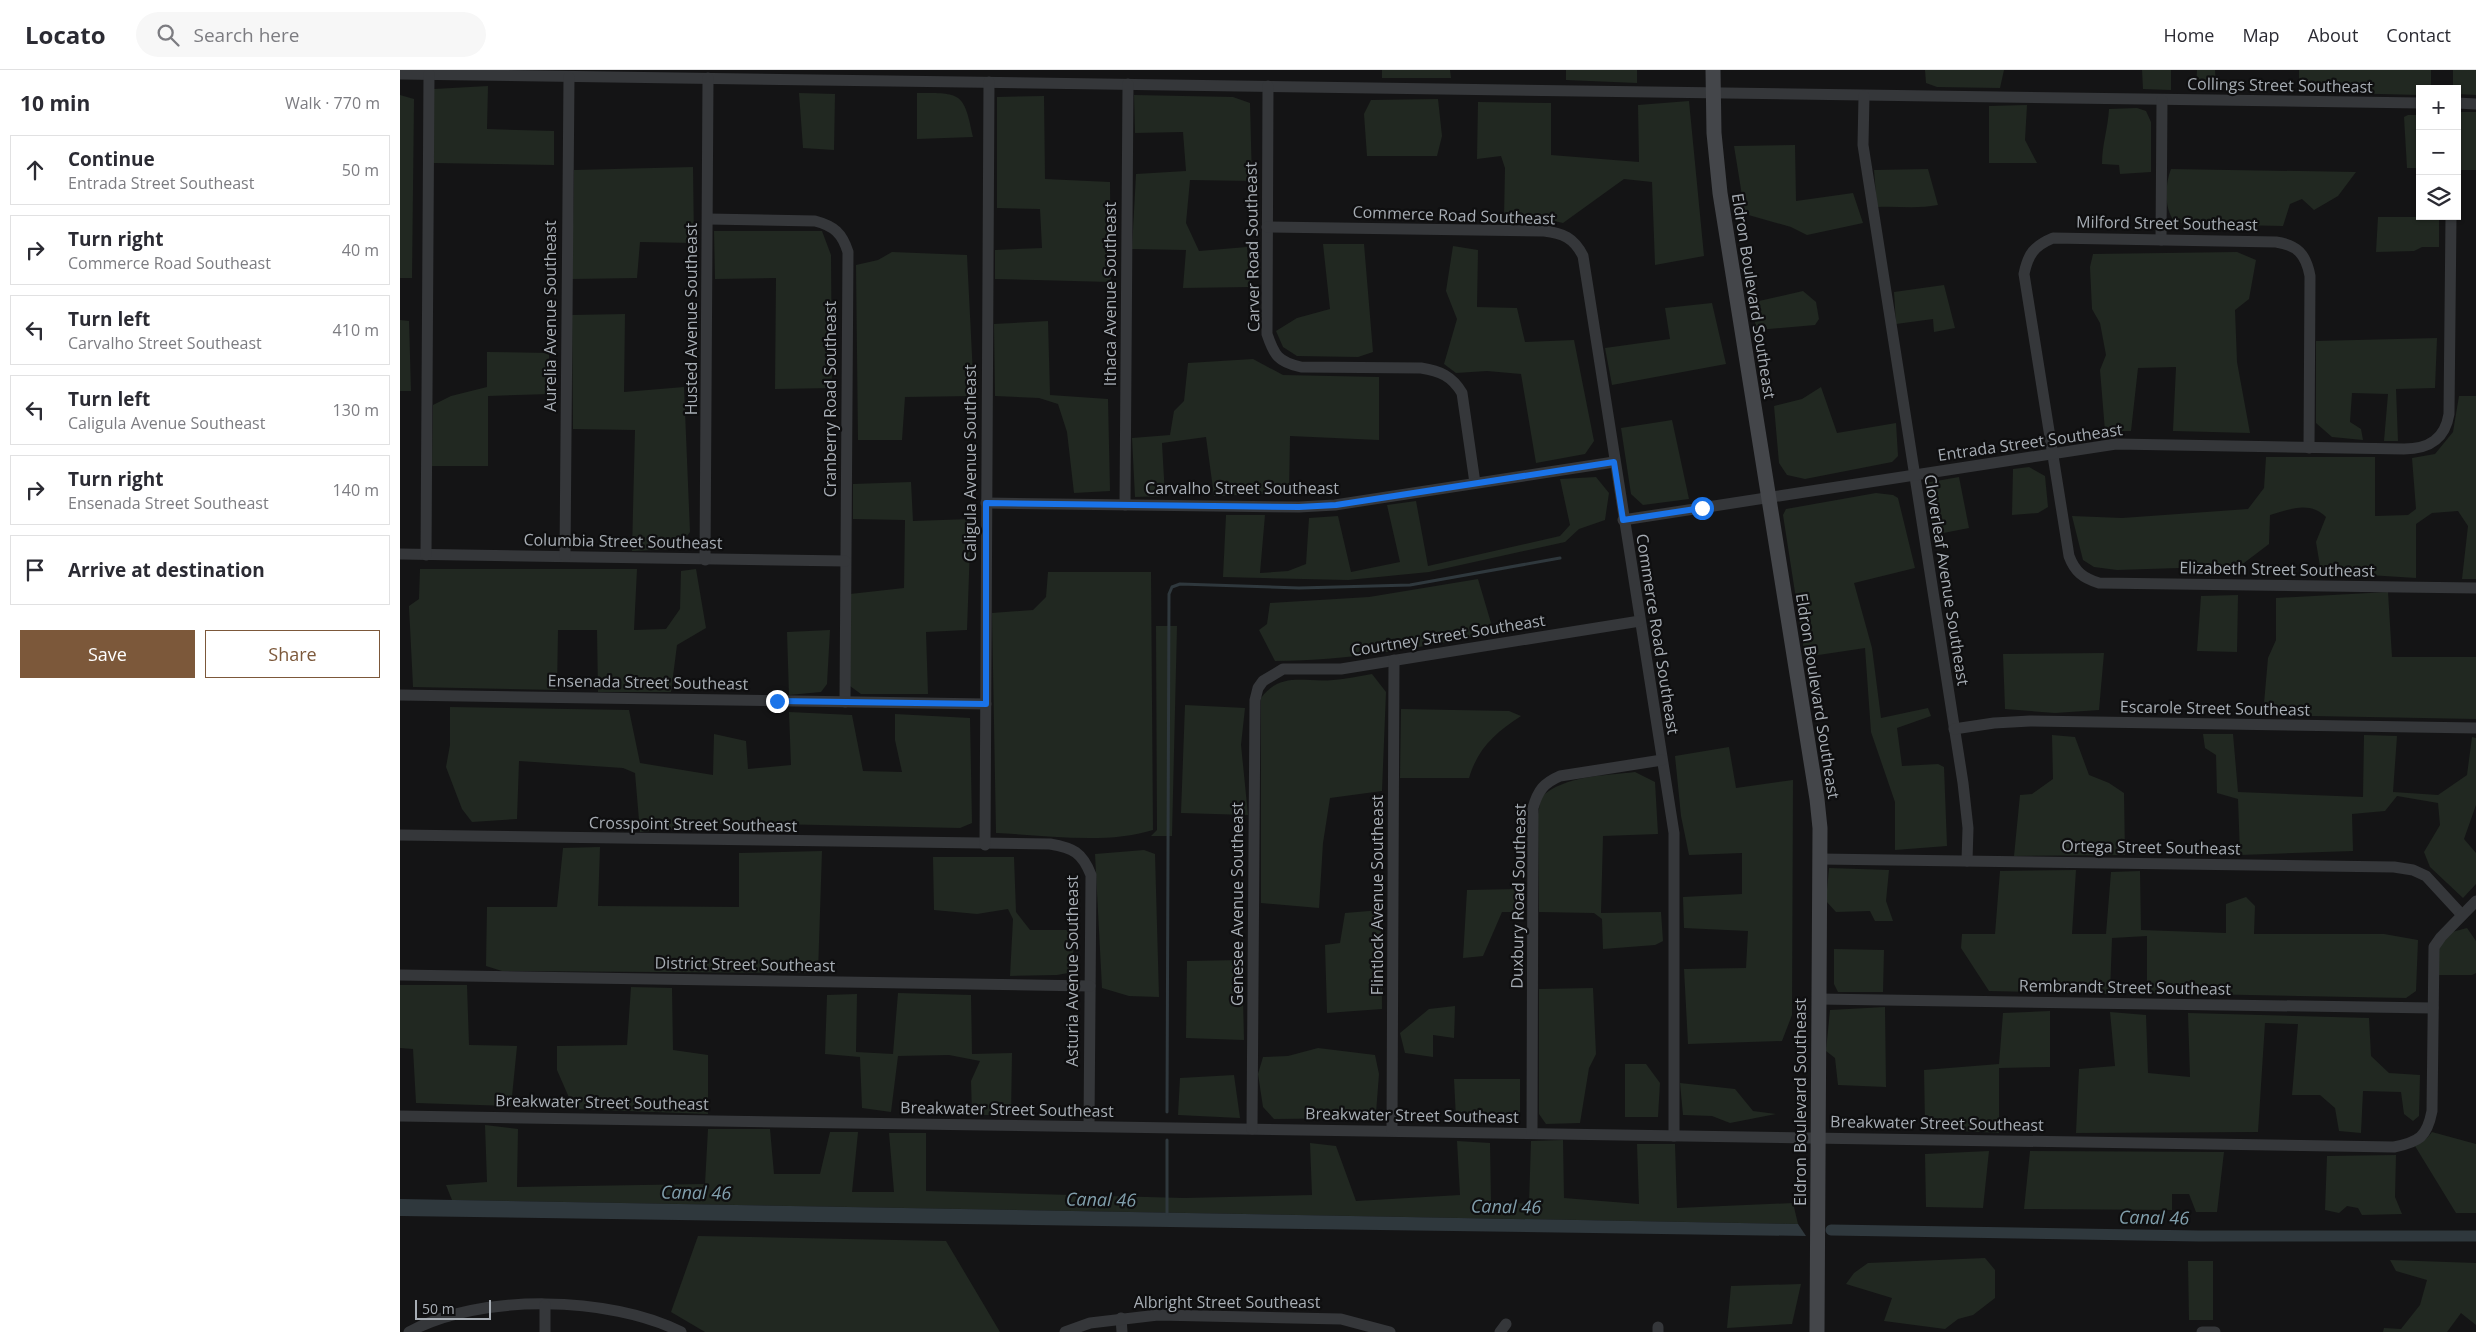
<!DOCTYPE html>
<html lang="en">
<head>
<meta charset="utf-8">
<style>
	body { margin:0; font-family:"Open Sans",sans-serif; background:#f7f7f7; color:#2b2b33 }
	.controls { position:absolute; right:15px; top:15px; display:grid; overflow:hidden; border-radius:0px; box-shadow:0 1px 4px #0004 }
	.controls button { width:45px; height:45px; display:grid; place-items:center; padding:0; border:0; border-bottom:1px solid #e1e1e2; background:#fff; color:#2b2b33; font:25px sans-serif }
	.scale { position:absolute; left:15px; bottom:12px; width:76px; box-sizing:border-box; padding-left:5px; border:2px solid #a7adb4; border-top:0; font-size:14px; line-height:18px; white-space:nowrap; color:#a7adb4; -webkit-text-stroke:4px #0f0f10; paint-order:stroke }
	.stop { position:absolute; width:15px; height:15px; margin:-11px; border:4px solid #1a73e8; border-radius:50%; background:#fff }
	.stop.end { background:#1a73e8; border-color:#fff; box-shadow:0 1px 5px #0008 }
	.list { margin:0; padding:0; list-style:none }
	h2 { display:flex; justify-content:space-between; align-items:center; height:65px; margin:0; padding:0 20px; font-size:21px }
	h2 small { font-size:16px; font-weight:400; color:#7c7c81 }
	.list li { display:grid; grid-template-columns:32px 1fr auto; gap:15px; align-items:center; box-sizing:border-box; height:70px; margin:0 10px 10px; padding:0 10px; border:1px solid #e1e1e2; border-radius:0px }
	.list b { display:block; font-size:19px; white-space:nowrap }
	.list p { margin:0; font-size:16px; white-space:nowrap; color:#7c7c81 }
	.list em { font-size:16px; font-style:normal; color:#7c7c81 }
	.actions { display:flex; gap:10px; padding:15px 20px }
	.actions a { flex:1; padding:11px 0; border:1px solid #7c583a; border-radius:0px; text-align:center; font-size:18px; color:#7c583a }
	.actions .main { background:#7c583a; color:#fff }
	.icon { flex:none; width:28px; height:28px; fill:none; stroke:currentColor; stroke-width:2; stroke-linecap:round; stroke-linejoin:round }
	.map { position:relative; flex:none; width:2076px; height:1262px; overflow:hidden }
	header { display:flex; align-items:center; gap:30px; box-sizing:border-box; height:70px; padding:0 25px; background:#fff; border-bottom:1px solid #e1e1e2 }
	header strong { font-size:24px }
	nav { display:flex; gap:28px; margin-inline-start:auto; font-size:18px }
	.search { width:350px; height:45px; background:#f7f7f7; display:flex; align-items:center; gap:12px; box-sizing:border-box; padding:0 18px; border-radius:28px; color:#7c7c81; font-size:19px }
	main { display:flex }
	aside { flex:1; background:#fff }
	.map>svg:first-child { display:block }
</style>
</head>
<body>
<header>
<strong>Locato</strong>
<div class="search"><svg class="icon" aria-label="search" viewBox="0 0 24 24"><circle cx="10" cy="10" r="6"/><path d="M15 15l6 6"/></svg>Search here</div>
<nav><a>Home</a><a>Map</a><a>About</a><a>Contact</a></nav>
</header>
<main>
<aside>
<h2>10 min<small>Walk · 770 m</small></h2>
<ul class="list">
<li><svg class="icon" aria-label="ahead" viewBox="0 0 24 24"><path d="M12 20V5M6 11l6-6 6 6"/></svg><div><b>Continue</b><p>Entrada Street Southeast</p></div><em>50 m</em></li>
<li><svg class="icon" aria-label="right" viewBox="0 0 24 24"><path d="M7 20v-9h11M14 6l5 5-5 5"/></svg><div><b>Turn right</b><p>Commerce Road Southeast</p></div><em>40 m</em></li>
<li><svg class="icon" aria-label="left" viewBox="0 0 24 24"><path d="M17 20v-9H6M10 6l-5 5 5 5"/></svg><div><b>Turn left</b><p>Carvalho Street Southeast</p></div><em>410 m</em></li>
<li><svg class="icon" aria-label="left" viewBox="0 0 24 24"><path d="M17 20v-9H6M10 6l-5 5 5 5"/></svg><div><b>Turn left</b><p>Caligula Avenue Southeast</p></div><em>130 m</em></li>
<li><svg class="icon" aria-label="right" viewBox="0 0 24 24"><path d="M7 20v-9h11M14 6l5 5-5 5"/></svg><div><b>Turn right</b><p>Ensenada Street Southeast</p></div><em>140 m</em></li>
<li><svg class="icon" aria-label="arrive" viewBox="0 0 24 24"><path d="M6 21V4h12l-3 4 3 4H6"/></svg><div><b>Arrive at destination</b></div></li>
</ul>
<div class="actions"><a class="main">Save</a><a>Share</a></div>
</aside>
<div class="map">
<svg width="2076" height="1262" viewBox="0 0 2076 1262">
	<rect width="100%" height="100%" fill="#141415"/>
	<!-- green -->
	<g fill="#212821">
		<path d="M982 0H1050L1051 8H982Z"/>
		<path d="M1166 0H1237V13L1166 10Z"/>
		<path d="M1525 0H1604L1600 18 1537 17 1526 13Z"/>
		<path d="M1742 0H1771V20L1743 19Z"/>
		<path d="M1797 0H1815L1816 15 1796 19Z"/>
		<path d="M1899 0H2031V19H2020V25L1899 22Z"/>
		<path d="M2053 0H2076V25L2057 24V19H2053Z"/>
		<path d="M88 16 87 59 154 61V95L33 93 34 19Z"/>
		<path d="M399 23 435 24 434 80 403 78Z"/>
		<path d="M517 23C561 23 564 22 573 67L517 69Z"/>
		<path d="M0 25 14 29 12 208H0Z"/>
		<path d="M734 25 833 27 850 33 852 111 790 110 786 153 799 181 847 177 850 217 783 218 786 180 732 179 736 104 786 101 783 62 735 63Z"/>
		<path d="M644 26 645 109 710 112 711 212 595 209V180L642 178 640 139 597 138V27Z"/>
		<path d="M1038 29 1042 66 1037 86H967L964 44 971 30Z"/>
		<path d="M1289 31 1304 186 1255 195 1252 112 1224 109 1163 153 1141 148H1104L1105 98 1101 86 1077 89 1078 32 1151 33V85L1239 92 1238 35Z"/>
		<path d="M1627 35 1625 70 1637 93H1589V36Z"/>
		<path d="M1737 38 1746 41 1751 52V102L1720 104 1719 95 1702 94C1702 75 1708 58 1709 39Z"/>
		<path d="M2059 42H2076V100H2060Z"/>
		<path d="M2008 45H2020V98H2007L2004 47Z"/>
		<path d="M1395 75 1396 131 1453 123 1463 153 1407 165 1391 157 1345 144 1334 76Z"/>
		<path d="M293 97 294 173 240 172 237 208 172 209 174 100Z"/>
		<path d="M1528 99 1538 135C1517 139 1498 136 1477 137L1474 100Z"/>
		<path d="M1771 99 1956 102 1938 126 1914 140 1902 129 1890 134 1883 156 1788 154 1774 151C1764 138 1765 114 1771 99Z"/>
		<path d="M1978 147H2039V177H2022L2014 181 1976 182Z"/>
		<path d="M314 161H422L431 185 432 318 375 319 376 208 315 209Z"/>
		<path d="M923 174H964L973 282 958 287 897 286 883 277 876 261 897 248 930 239Z"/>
		<path d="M1053 176 1078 180 1077 237 1117 238 1125 272 1174 270 1194 371 1185 384 1136 393 1121 304 1087 301 1056 303 1044 294 1057 249 1046 221Z"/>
		<path d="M492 182 567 185 574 326 505 327 502 370H458L456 195 478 190Z"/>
		<path d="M1837 182 1856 190 1849 229 1835 240 1837 292 1850 363 1773 361 1776 297 1738 298 1731 361H1705L1700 300 1706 285 1700 253 1692 239 1690 197 1693 184Z"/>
		<path d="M1544 215 1555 258 1534 262 1533 249 1496 254 1494 222Z"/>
		<path d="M1403 221 1416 232 1419 249 1415 255 1357 260 1350 233Z"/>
		<path d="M1312 233 1326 294 1212 315 1205 278 1270 269 1265 238Z"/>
		<path d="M225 244 224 322 284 317 290 462 277 479 232 481 235 360 173 359 172 245Z"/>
		<path d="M0 250 9 251 11 321H0Z"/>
		<path d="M648 251 650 325 708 329 710 421 674 423 667 362 658 334 639 328 595 326 594 254Z"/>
		<path d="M2037 268 2035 318 1996 319 1998 371H1984L1988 324 1952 323 1950 352 1961 359 1963 370 1932 367 1916 353V271Z"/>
		<path d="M87 282 149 283 150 324 88 326V396H32L33 335 51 326 87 317Z"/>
		<path d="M853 289 883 305 979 307V370L890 366 889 423 814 426 806 367 762 373 765 426 735 427 732 368 770 365 774 341 784 331 788 293Z"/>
		<path d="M1421 317 1437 363 1496 353 1498 386 1492 392 1405 409 1387 405 1379 393 1374 336 1402 329Z"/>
		<path d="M2059 326H2076V509H2062L2068 456 2058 441 2032 443 2016 454V508L1921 502 1916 472 1926 447C1910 431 1890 439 1870 445L1869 474 1840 496 1717 500 1694 497 1683 490 1672 446 1722 448 1848 439 1864 418 1866 387H1975V446L2008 445 2016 439 2012 388 2035 384 2053 362Z"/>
		<path d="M1272 350 1289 429 1243 435 1231 424 1221 358Z"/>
		<path d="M1629 397 1645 406 1648 437 1638 443 1612 445 1613 399Z"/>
		<path d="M1196 407 1209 423 1205 450 1179 459 1165 472 1029 502 948 510 823 507 826 445H865L860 503 888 501 906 494 909 448 938 446 951 502 1000 492 987 435 1016 431 1028 496 1160 466 1170 455 1160 409Z"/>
		<path d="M1559 407 1569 458 1533 465 1525 413Z"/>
		<path d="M511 412 513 451 571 449 567 560 526 562 528 624H461L450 616V524L504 518 505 450 453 449V414Z"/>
		<path d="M1476 423 1493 425 1498 428 1515 498 1454 513 1472 578 1481 648 1528 638 1531 646 1497 658 1502 696 1538 694 1544 697 1547 776 1495 780V732L1471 662 1465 578 1405 587 1383 445 1386 439Z"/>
		<path d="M20 499H237L234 560 266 559 280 539 281 501 296 499 306 558 277 575 271 622H198L197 560H158L157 620 13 617 9 536 19 529Z"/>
		<path d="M648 502H751L753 760C706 775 645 765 596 763L592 543 633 540 646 527Z"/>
		<path d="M1078 509 1094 563C1021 577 950 591 875 591L859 560 867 554 870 533 969 527Z"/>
		<path d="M1988 522 1992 587H2076V649L1863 645 1868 588 1876 570V528Z"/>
		<path d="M1838 525 1837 582 1797 581 1801 526Z"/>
		<path d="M756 556H777L772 766H751L757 760Z"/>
		<path d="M430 560 427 614 421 622 389 625 387 562Z"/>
		<path d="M1704 583 1699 640 1655 643 1605 639 1603 584Z"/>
		<path d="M972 604 986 622 982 721 930 728 923 773 919 838 861 833V628C881 601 905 613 933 610 946 609 959 606 972 604Z"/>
		<path d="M785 635 845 638 841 675 848 745 781 743Z"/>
		<path d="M50 637 229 640 240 693 313 705 314 664 346 671 348 699 391 695 389 642 452 645 463 701 502 702 495 670V644L570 648 572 753 560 758 331 753 240 762 235 703 223 698 119 691 117 749 72 752 62 739 46 697 50 675Z"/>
		<path d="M1001 639 1109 641 1121 646C1095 663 1078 678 1069 708H1000Z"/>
		<path d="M1803 664H1833L1838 722 1963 727 1964 665 1997 666 1993 722 2038 725 2067 705 2072 667 2076 668V735L2064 769 2076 783V814L2063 828 2030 797 2024 782 2040 755 2038 733 1997 726 1985 741 1952 744 1953 781 1840 785 1838 729 1817 723 1816 685 1805 678Z"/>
		<path d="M1652 665 1675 667 1689 705 1709 713 1724 723 1725 785 1614 786 1620 725 1632 724 1653 709Z"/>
		<path d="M1329 677 1336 718 1393 710 1392 945 1382 971 1288 974 1284 899 1346 898 1348 861 1284 858 1283 827 1342 824V783L1289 785 1281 746 1275 686Z"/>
		<path d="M1235 702 1255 712 1258 764 1203 766 1201 843 1261 842 1263 871 1255 875 1203 879 1202 849 1194 843 1139 842 1138 745 1141 727C1166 705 1203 706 1235 702Z"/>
		<path d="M200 777 198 836 339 837V783L422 781 418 903 102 901 86 896 87 837H157L163 778Z"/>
		<path d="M744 780 755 784 759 927 729 926 702 918 695 784Z"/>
		<path d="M533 787H614L616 842 630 860H672L674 894 668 903 657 905 610 906 613 849 608 839 577 844 534 840Z"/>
		<path d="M1429 798 1489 800 1486 831 1493 851H1475L1470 841 1436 842 1426 831Z"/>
		<path d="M1676 800 1672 864H1706L1711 802 1740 801 1741 860 1826 863V834L1846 827 1855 836 1854 864H1984L2018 870 2016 921 2006 928 1747 923V866L1712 868 1710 924 1589 921 1561 878 1562 864H1595L1600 801Z"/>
		<path d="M1118 819 1122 842H1102L1083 886 1063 888 1067 820Z"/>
		<path d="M981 840 982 939 927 943 925 875 940 873 945 843Z"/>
		<path d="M2067 858 2076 871V903L2072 905H2037L2038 877 2052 862Z"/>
		<path d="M1434 879 1484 880 1483 922H1438L1434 914Z"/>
		<path d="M842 890 844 970 786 968 787 891Z"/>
		<path d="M0 915H67L69 975 117 976 111 1036 16 1033 13 979 0 978Z"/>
		<path d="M231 917 272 918 273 980 308 985V1044L174 1039 157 1000V976L227 975Z"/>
		<path d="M1193 918 1196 984 1189 998 1180 1053 1146 1054 1139 1044V919Z"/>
		<path d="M498 923 571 925 572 984 612 983 611 1045H572L571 1011 580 991 549 985 498 986 491 1042 462 1038 460 987 425 984 427 925 457 924 456 982 493 984Z"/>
		<path d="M1055 936 1054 968 1033 965V987L1005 983 1000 963 1029 939Z"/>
		<path d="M1485 937 1486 1017 1438 1015 1435 988 1426 981 1430 940Z"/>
		<path d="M1650 941V997L1599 998V1063L1540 1060 1525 1054 1524 1000 1599 994 1603 943Z"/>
		<path d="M1710 942 1746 945 1748 1003 1790 1007 1788 943 1969 948 1971 986 1989 1003 2020 1005 2019 1046 2013 1051 2004 1044 2001 1022 1963 1021 1961 1063 1939 1061 1935 1038 1920 1025H1892L1898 954 1865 953 1858 1062 1676 1063 1679 999 1715 996Z"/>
		<path d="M918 978 975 985 979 1004 976 1043 964 1048 874 1049 863 1037 858 1004 863 987 888 986Z"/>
		<path d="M1225 994H1246L1260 1013 1258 1047H1225Z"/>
		<path d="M834 1005 840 1048 778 1045 780 1008Z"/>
		<path d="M1054 1009H1120V1047L1056 1049Z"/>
		<path d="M1280 1013 1335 1019 1353 1041 1376 1044 1330 1053 1312 1046 1283 1045Z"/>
		<path d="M85 1055 118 1059 117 1117 305 1114 308 1059H370L374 1104H420L430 1062H458L452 1122H494L489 1063H526V1121L784 1128 912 1125 910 1073 936 1076 956 1131 1060 1125 1057 1071 1090 1073 1091 1131 1129 1134 1131 1071 1163 1070 1164 1128 1239 1134 1237 1074H1275L1277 1138 1393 1133 1398 1154 52 1130 46 1115 87 1112Z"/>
		<path d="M2032 1062 2076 1074V1143H2056L2015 1076 2028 1067Z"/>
		<path d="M1589 1081 1583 1138 1526 1137 1525 1084Z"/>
		<path d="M1630 1081 1824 1082 1817 1142H1796L1789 1124H1772V1140L1624 1139Z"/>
		<path d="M1996 1085 1995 1127 2002 1144 1962 1145 1958 1138 1947 1136 1939 1143 1925 1140 1927 1086Z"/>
		<path d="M298 1166 546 1171 600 1262H305L271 1242Z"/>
		<path d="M1585 1188 1595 1200V1228L1573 1245 1558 1249 1545 1259 1484 1251 1492 1228 1446 1214 1454 1203 1468 1193Z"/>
		<path d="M1990 1190 2076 1193V1255L2061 1243 2047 1262H1983L1984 1258 2001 1259 2020 1235 2027 1210 1996 1201Z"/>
		<path d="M1788 1191H1813V1250H1789Z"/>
		<path d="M1401 1214 1392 1254 1327 1258 1331 1216Z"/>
	</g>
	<!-- water -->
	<path fill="#2f383d" d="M0 1129 1398 1154 1406 1166 0 1146Z"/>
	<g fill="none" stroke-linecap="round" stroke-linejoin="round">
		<!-- stream -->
		<g stroke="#2f383d" stroke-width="3">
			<path d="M767 1042 769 524 772 517 780 514 899 518 1010 515 1160 488"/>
			<path d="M767 1070V1144"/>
		</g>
		<!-- canal -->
		<path stroke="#2f383d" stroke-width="11" d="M1431 1160 1799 1166H2076"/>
		<!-- street -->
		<g stroke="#35373a" stroke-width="11">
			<path d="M0 4 2020 33"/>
			<path d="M868 16 867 264C874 285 878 292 901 297L1021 298C1040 301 1052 306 1062 323L1075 413"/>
			<path d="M1464 26 1463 75 1563 713 1568 758 1567 791"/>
			<path d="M2057 33 2076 34"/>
			<path d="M308 149 415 151C434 156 442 163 448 182L445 632"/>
			<path d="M867 157 1144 161C1163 163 1174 168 1183 186L1274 763V1066"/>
			<path d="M1761 170 1762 30"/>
			<path d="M1909 378 1910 206C1906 184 1897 175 1876 172L1653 168C1634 176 1628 184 1624 204L1669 486C1675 502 1683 508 1699 513L2076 518"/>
			<path d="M586 433 899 437 935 435 1214 392"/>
			<path d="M725 435 728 14"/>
			<path d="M1223 450 1716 374 2004 379C2029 379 2045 369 2049 344L2051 146"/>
			<path d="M0 484 445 491"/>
			<path d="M26 485 29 4"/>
			<path d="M165 486 169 7"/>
			<path d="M305 490 308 8"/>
			<path d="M0 625 586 634"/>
			<path d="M1554 659 1594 653 1630 651 2076 658"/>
			<path d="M0 765 650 774C673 778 682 782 691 805L689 1056"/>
			<path d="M585 775 589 12"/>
			<path d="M1420 789 1994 797 2013 800 2026 806 2062 845"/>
			<path d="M0 905 690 916"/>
			<path d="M1418 929 2033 938"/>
			<path d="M0 1046 1994 1077C2019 1072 2027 1067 2032 1041L2034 877 2041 867 2076 831"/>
			<path d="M852 1059 855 630 858 618 863 611 883 599H941L1240 551"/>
			<path d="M992 1060 994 590"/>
			<path d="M1132 1063 1133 738C1138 720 1144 713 1160 706L1262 690"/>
			<path d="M721 1248 722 1262"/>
			<path d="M9 1262C79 1223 211 1226 281 1262"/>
			<path d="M145 1262V1235"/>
			<path d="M665 1262 690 1253 758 1245 941 1249 990 1262"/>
			<path d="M1100 1262 1106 1254"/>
			<path d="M1258 1262V1257"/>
			<path d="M1802 1262H1815"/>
		</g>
		<!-- secondary -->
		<path stroke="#44464a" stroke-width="15" d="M1313 0 1314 63 1320 123 1417 729 1420 758 1417 1262"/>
	</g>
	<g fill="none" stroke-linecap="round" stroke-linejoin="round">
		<!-- route -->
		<path stroke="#1a73e8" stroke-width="6" d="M377 631 586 634V433L899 437 936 435 1214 392 1223 450 1302 438"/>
	</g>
	<g text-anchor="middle" stroke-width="4.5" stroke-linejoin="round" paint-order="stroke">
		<!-- street labels -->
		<g font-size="16" fill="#a7adb4" stroke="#0f0f10">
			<text transform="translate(1880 15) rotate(1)" y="6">Collings Street Southeast</text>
			<text transform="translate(1054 145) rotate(2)" y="6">Commerce Road Southeast</text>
			<text transform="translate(1767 153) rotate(1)" y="6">Milford Street Southeast</text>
			<text transform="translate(852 177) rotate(-91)" y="6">Carver Road Southeast</text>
			<text transform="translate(710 224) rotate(-90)" y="6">Ithaca Avenue Southeast</text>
			<text transform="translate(1354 226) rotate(81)" y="6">Eldron Boulevard Southeast</text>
			<text transform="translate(150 246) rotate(-90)" y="6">Aurelia Avenue Southeast</text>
			<text transform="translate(291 249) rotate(-90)" y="6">Husted Avenue Southeast</text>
			<text transform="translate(430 329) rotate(-90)" y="6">Cranberry Road Southeast</text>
			<text transform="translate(1630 372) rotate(-8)" y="6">Entrada Street Southeast</text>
			<text transform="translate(570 393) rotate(-90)" y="6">Caligula Avenue Southeast</text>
			<text x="842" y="424">Carvalho Street Southeast</text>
			<text transform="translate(223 471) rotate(1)" y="6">Columbia Street Southeast</text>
			<text transform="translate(1877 499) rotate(1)" y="6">Elizabeth Street Southeast</text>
			<text transform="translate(1547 510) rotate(81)" y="6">Cloverleaf Avenue Southeast</text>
			<text transform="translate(1258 564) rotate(81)" y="6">Commerce Road Southeast</text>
			<text transform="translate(1048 565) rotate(-9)" y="6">Courtney Street Southeast</text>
			<text transform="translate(248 612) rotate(1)" y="6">Ensenada Street Southeast</text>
			<text transform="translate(1418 626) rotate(81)" y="6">Eldron Boulevard Southeast</text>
			<text transform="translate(1815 638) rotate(1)" y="6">Escarole Street Southeast</text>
			<text transform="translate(293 754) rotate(1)" y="6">Crosspoint Street Southeast</text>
			<text transform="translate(1751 777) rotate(1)" y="6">Ortega Street Southeast</text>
			<text transform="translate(977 825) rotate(-90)" y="6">Flintlock Avenue Southeast</text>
			<text transform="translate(1118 826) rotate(-89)" y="6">Duxbury Road Southeast</text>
			<text transform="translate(837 834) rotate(-90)" y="6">Genesee Avenue Southeast</text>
			<text transform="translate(345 894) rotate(1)" y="6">District Street Southeast</text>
			<text transform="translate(672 901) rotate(-90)" y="6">Asturia Avenue Southeast</text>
			<text transform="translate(1725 917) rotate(1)" y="6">Rembrandt Street Southeast</text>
			<text transform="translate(202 1032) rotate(1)" y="6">Breakwater Street Southeast</text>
			<text transform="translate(1400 1032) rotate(-90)" y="6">Eldron Boulevard Southeast</text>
			<text transform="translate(607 1039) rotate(1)" y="6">Breakwater Street Southeast</text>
			<text transform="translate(1012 1045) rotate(1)" y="6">Breakwater Street Southeast</text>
			<text transform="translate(1537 1053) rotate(1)" y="6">Breakwater Street Southeast</text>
			<text x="827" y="1238">Albright Street Southeast</text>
		</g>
		<!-- water labels -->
		<g font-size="18" font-style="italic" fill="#819fac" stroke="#0f0f10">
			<text transform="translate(296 1123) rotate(1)" y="6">Canal 46</text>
			<text transform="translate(701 1130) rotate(1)" y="6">Canal 46</text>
			<text transform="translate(1106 1137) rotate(1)" y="6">Canal 46</text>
			<text transform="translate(1754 1148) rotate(1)" y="6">Canal 46</text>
		</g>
	</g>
</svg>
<div class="controls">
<button>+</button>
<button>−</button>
<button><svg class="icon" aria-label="layers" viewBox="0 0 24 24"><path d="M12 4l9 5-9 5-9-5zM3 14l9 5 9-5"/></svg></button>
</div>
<div class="scale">50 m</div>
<div class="stop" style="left:1302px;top:438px"></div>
<div class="stop end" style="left:377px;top:631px"></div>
</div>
</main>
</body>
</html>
